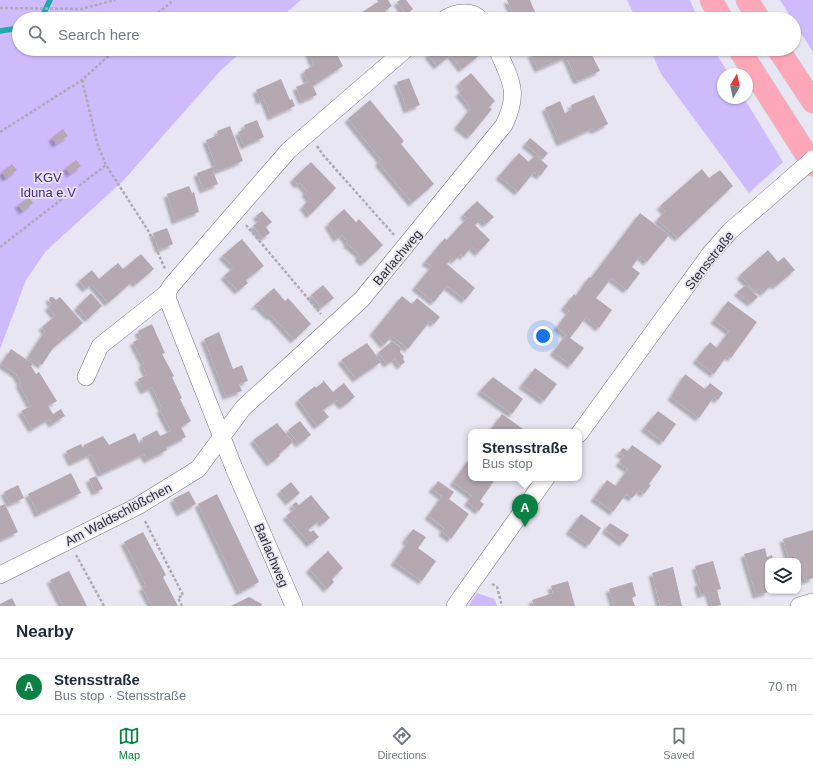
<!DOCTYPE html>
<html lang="en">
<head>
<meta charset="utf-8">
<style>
	body { margin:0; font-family:Arial,sans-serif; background:#f6f6f7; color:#1f2937 }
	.controls { position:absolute; right:12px; bottom:12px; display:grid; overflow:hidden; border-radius:8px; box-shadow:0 1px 3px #0004 }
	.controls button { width:36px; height:36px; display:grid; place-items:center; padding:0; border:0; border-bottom:1px solid #e0e1e3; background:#fff; color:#1f2937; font:20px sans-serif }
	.compass { position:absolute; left:717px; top:68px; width:36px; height:36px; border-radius:50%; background:#fff; box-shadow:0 1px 3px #0004; rotate:9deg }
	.you { position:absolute; left:543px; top:336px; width:14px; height:14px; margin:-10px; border:3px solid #fff; border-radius:50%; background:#1a73e8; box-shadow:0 0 0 6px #1a73e833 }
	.badge { display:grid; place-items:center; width:26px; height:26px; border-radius:50%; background:#0b8043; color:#fff; font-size:13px; font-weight:700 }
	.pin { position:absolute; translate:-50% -33px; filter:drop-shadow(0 1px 2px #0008) }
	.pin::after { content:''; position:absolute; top:21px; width:14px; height:12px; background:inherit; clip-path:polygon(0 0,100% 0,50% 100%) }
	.popup { position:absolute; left:468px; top:429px; width:114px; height:52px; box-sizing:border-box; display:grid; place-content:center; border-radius:8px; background:#fff; filter:drop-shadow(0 1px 3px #0005); font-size:13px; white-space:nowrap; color:#747a83 }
	.popup b { font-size:15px; color:#1f2937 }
	.popup::after { content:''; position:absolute; left:50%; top:100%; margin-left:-8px; border:8px solid transparent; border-top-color:#fff }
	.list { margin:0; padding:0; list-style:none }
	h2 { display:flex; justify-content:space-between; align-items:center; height:52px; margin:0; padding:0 16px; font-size:17px }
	h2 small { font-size:13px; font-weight:400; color:#747a83 }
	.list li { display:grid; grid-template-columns:26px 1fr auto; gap:12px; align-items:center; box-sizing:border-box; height:56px; padding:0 16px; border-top:1px solid #e0e1e3 }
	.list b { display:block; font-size:15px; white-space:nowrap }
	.list p { margin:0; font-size:13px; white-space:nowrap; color:#747a83 }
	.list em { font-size:13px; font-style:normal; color:#747a83 }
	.icon { flex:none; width:22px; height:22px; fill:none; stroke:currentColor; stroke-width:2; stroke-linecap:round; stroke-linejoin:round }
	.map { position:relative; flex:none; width:813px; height:606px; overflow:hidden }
	.search { position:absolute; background:#fff; box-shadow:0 1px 3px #0004; left:12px; right:12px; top:12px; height:44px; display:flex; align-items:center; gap:10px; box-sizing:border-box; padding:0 14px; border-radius:22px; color:#747a83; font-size:15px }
	.sheet { height:108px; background:#fff }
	nav { display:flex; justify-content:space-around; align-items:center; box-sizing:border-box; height:56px; border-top:1px solid #e0e1e3; background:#fff; font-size:11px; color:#747a83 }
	nav a { display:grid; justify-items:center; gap:2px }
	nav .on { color:#0b8043 }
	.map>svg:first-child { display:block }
</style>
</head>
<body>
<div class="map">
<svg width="813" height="606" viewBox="0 0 813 606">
	<defs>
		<filter id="shadow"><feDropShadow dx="-3.5" dy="3.5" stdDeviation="1" flood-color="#0004"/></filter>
	</defs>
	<rect width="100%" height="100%" fill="#e9e6f3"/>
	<!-- green -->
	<g fill="#cebbfc">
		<path d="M0 0H301L279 19H19V49H245L221 70 123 181 46 251 26 280 0 349Z"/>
		<path d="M627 0H690L698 19H636Z"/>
		<path d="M780 0H813V52L794 22V19H792Z"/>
		<path d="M650 49H713L729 74H723V98H744L783 162 749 193 661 74Z"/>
		<path d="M477 593 495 599 497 606H468Z"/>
	</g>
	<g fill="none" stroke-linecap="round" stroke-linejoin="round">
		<!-- stream -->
		<g stroke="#23a8ab" stroke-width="5.5">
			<path d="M41 19 50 0"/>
			<path d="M0 31 19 28"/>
		</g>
	</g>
	<!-- building -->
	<g fill="#b5a9b1" filter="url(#shadow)">
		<path d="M377 0H388L392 6 385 11 390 19H361L359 14 378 2Z"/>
		<path d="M400 0H406L413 9 406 15 397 2Z"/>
		<path d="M507 0H530L538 19H515Z"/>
		<path d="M308 49H334L343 66 313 86 317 95 302 101 296 87 308 82 304 73 305 70 314 65 309 53 310 52Z"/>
		<path d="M436 49H475L480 55 462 69 451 55 437 66 428 55Z"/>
		<path d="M542 49H589L600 71 577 81 566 57 538 69 531 54Z"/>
		<path d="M471 73 495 101 489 107 492 109 470 136 457 126 471 108 459 93 463 89 459 83Z"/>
		<path d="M409 78 420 105 407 110 397 82Z"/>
		<path d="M281 79 290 100 292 99 295 106 271 117 264 99 260 101 256 90Z"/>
		<path d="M594 95 608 124 594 131 593 128 560 143 545 108 560 101 565 113 572 109 571 105Z"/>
		<path d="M370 100 404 141 401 144 434 184 412 203 378 162 381 160 348 119Z"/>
		<path d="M257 120 264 137 244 146 238 132 245 129 244 125Z"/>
		<path d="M230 126 243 161 218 171 217 169 213 171 218 184 203 190 197 173 216 166 206 140 218 135 217 131Z"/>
		<path d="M63 129 68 136 56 144 52 138Z"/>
		<path d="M530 138 548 153 543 159 525 144Z"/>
		<path d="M519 153 529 162 535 155 548 166 540 176 534 172 518 192 499 176Z"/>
		<path d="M76 160 81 166 70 174 66 168Z"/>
		<path d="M311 162 336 188 310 215 303 206 310 199 305 193 307 191 300 183 298 185 293 179Z"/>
		<path d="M12 164 17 170 6 178 2 172Z"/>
		<path d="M702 169 709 178 720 170 733 186 678 238 657 220 665 211 660 206Z"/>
		<path d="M189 186 192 193 194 192 199 212 175 221 167 194Z"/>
		<path d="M29 197 33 203 23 211 18 205Z"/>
		<path d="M477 201 494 217 486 224 481 219 475 225 490 240 478 253 472 247 463 257 461 254 454 261 452 258 447 264 475 288 465 300 447 286 434 302 415 287 432 266 425 262 445 238 447 240 467 218 463 215Z"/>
		<path d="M344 209 356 222 359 219 383 245 364 263 358 257 360 255 346 243 348 242 342 235 337 239 328 224Z"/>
		<path d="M262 211 272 222 266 227 270 233 263 238 253 226 260 220 256 216Z"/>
		<path d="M640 213 669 235 647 262 640 256 632 267 640 273 627 290 611 278 604 288 596 298 612 310 599 328 586 317 570 338 584 348 571 365 553 352 566 335 557 327 569 311 564 307 574 294 576 296 589 277 591 278Z"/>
		<path d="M167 228 173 244 159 250 153 233Z"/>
		<path d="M242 239 264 266 246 280 248 283 238 291 224 276 234 267 222 256Z"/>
		<path d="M768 250 778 262 784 257 795 270 776 286 773 284 763 293 759 289 755 292 740 275Z"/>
		<path d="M141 254 154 269 136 284 133 281 108 303 92 284 86 289 79 281 92 270 99 279 118 263 123 269Z"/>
		<path d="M323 285 334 298 321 308 311 295Z"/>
		<path d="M746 285 758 297 751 303 737 292Z"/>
		<path d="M274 288 285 301 288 298 311 324 294 340 271 315 270 317 258 305 255 307 254 306Z"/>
		<path d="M91 293 102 306 88 319 77 307Z"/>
		<path d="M402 296 412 304 417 298 440 317 434 324 430 321 408 349 392 336 384 345 373 332Z"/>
		<path d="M50 297H53L56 300 60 297 83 323 53 348 42 365 28 357 45 331 42 327 55 316 48 307 52 304 49 300Z"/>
		<path d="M728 301 757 322 731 358 727 356 714 374 696 360 710 342 717 348 729 331 714 320Z"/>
		<path d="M152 324 165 353 162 354 174 376 172 377 182 398 180 399 191 421 181 427 186 437 166 447 167 450 147 460 144 454 101 474 91 454 72 463 66 451 81 444 83 448 84 445 103 436 109 445 135 433 139 443 144 441 142 438 157 430 160 436 171 431 160 410 162 408 152 387 144 391 138 379 147 375 142 364 144 363 133 342 141 338 138 331Z"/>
		<path d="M219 332 233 369 242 365 248 381 239 384 242 391 226 396 204 339Z"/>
		<path d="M392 341 401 348 400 352 404 357 403 359 405 362 400 366 395 359 387 364 378 353Z"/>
		<path d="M367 343 381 362 356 379 341 360Z"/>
		<path d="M11 349 33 364 31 366 36 374 39 372 57 401 48 406 53 414 61 409 65 416 52 424 49 419 32 429 21 411 31 406 19 384 21 383 16 374 1 364Z"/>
		<path d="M535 368 557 384 544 401 522 385Z"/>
		<path d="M685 374 705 389 710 383 723 393 718 400 714 397 699 418 671 397Z"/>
		<path d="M493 377 523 399 512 414 480 391Z"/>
		<path d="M323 380 333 392 344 383 355 397 343 406 337 400 323 410 329 417 317 426 298 400 315 386 316 388 323 382Z"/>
		<path d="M658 411 676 424 663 442 644 428Z"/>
		<path d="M502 414 523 429 521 432 490 431Z"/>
		<path d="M300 421 311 435 299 444 288 430Z"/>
		<path d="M277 423 293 442 279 454 280 456 270 463 253 440Z"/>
		<path d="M632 445 662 466 649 484 651 485 644 494 639 490 632 498 626 494 613 512 594 498 607 480 616 486 628 469 619 463 624 456 619 453 623 448 628 451Z"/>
		<path d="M471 457V478H496L480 501 484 504 479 511 467 502 472 496 453 482Z"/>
		<path d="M71 473 81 493 38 514 28 494Z"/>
		<path d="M96 476 103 489 95 492 89 479Z"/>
		<path d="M438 481 454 492 449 499 469 514 451 539 442 532 444 528 428 516 442 496 432 489Z"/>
		<path d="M291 482 300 493 289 502 280 491Z"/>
		<path d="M18 485 24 498 10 504 4 492Z"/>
		<path d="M189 491 196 504 180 513 173 499Z"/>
		<path d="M217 494 259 582 240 592 198 504Z"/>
		<path d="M311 495 330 518 322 524 320 520 308 530 311 532 313 530 319 537 310 544 286 516 295 509 292 505 296 502 299 505Z"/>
		<path d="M5 504 18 532 0 540V506Z"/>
		<path d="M581 514 601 528 589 545 569 531Z"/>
		<path d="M610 523 629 535 623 543 605 530Z"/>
		<path d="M413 529 426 537 418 548 436 561 422 581 394 562 408 542 405 540Z"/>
		<path d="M813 530V578L805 581 799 561H789L783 539Z"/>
		<path d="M143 532 166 575 163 577 178 606H152L142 587 146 586 124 542Z"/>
		<path d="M765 548 767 557 772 555 773 561H768V592L756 595 744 554Z"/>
		<path d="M328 551 343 568 332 579 334 582 327 589 309 569Z"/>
		<path d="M713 561 721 589 717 590 721 605 716 606H712L708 592 701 595 697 583H700L695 566Z"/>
		<path d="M673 567 682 606H671V604L660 606 652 573Z"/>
		<path d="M69 571 80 592 87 606H63L50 580Z"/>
		<path d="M568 581 575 606H534L532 600 553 593 551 586Z"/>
		<path d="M632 582 636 596 632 598 635 606H614L609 589Z"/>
		<path d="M249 597 262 604 261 606H231Z"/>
		<path d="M12 598 16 606H0V604Z"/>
	</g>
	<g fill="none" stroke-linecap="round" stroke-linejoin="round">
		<defs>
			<g id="minor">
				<path d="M445 19C454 13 471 9 480 19"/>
				<path d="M86 377 100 346 167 293"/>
				<path d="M579 434 710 254 730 231 765 201"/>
				<path d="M0 575 138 506 198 469 243 408 362 299 504 125C520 92 511 81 497 49"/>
				<path d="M294 606 234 468 168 300 167 293 171 286 289 150 406 49"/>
				<path d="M455 606 546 478"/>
				<path d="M799 606 813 602"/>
			</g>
			<g id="highway">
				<path d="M711 0 722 19"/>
				<path d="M747 0 759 19"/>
				<path d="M739 49 813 165"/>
				<path d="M778 49 813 102"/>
			</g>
		</defs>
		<!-- minor casing -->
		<use href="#minor" stroke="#787580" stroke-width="18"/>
		<!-- highway casing -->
		<use href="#highway" stroke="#c8c8c9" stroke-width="23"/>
		<!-- path -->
		<g stroke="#adaab5" stroke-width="2.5" stroke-dasharray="3 2" stroke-linecap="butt">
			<path d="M0 8 81 9 115 0"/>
			<path d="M150 19 174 0"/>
			<path d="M82 80 98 146 106 165 149 232 165 269"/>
			<path d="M0 132 82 80 116 49"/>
			<path d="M317 146 324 156 394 235"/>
			<path d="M246 225 321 314"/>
			<path d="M0 247 106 165"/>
			<path d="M145 521 183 595 178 598 182 606"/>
			<path d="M76 555 104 606"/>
			<path d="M492 584 497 587 502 606"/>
		</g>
		<!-- minor -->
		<use href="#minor" stroke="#fff" stroke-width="17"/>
		<!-- highway -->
		<use href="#highway" stroke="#fea7b9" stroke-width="22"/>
		<defs>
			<path id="minor-bridge" d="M765 201 813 159"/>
		</defs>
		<!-- minor-bridge casing -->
		<use href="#minor-bridge" stroke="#787580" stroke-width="18" stroke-linecap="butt"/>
		<!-- minor-bridge -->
		<use href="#minor-bridge" stroke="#fff" stroke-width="17"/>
	</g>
	<g text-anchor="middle" stroke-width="3.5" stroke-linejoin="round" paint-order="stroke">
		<!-- park labels -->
		<g font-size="13" fill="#48257a" stroke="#e9e6f3">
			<text x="48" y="182">KGV<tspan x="48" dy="15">Iduna e.V</tspan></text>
		</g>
		<!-- street labels -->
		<g font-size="13" fill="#2b2a2f" stroke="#e9e6f3">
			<text transform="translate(397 257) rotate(-50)" y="5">Barlachweg</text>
			<text transform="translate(709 260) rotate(-52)" y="5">Stensstraße</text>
			<text transform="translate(118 514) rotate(-28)" y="5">Am Waldschlößchen</text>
			<text transform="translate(272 555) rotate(67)" y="5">Barlachweg</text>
		</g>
	</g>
</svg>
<div class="controls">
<button><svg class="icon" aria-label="layers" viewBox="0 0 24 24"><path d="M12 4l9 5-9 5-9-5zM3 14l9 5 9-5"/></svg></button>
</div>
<svg class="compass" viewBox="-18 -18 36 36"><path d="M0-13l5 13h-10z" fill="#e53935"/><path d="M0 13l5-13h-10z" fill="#747a83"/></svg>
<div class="you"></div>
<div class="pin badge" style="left:525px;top:527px">A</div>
<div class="popup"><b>Stensstraße</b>Bus stop</div>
<div class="search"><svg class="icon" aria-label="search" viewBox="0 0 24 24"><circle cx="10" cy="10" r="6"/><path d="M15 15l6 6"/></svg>Search here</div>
</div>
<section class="sheet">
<h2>Nearby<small></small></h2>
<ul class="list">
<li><span class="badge">A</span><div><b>Stensstraße</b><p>Bus stop · Stensstraße</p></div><em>70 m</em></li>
</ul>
</section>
<nav>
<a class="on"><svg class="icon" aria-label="map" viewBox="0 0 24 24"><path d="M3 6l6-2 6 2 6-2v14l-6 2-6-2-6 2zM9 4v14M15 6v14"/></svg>Map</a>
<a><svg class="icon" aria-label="directions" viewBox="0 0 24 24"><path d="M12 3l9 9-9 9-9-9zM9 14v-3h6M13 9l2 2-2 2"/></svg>Directions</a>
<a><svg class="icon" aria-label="saved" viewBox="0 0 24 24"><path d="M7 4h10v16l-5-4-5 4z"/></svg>Saved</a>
</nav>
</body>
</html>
